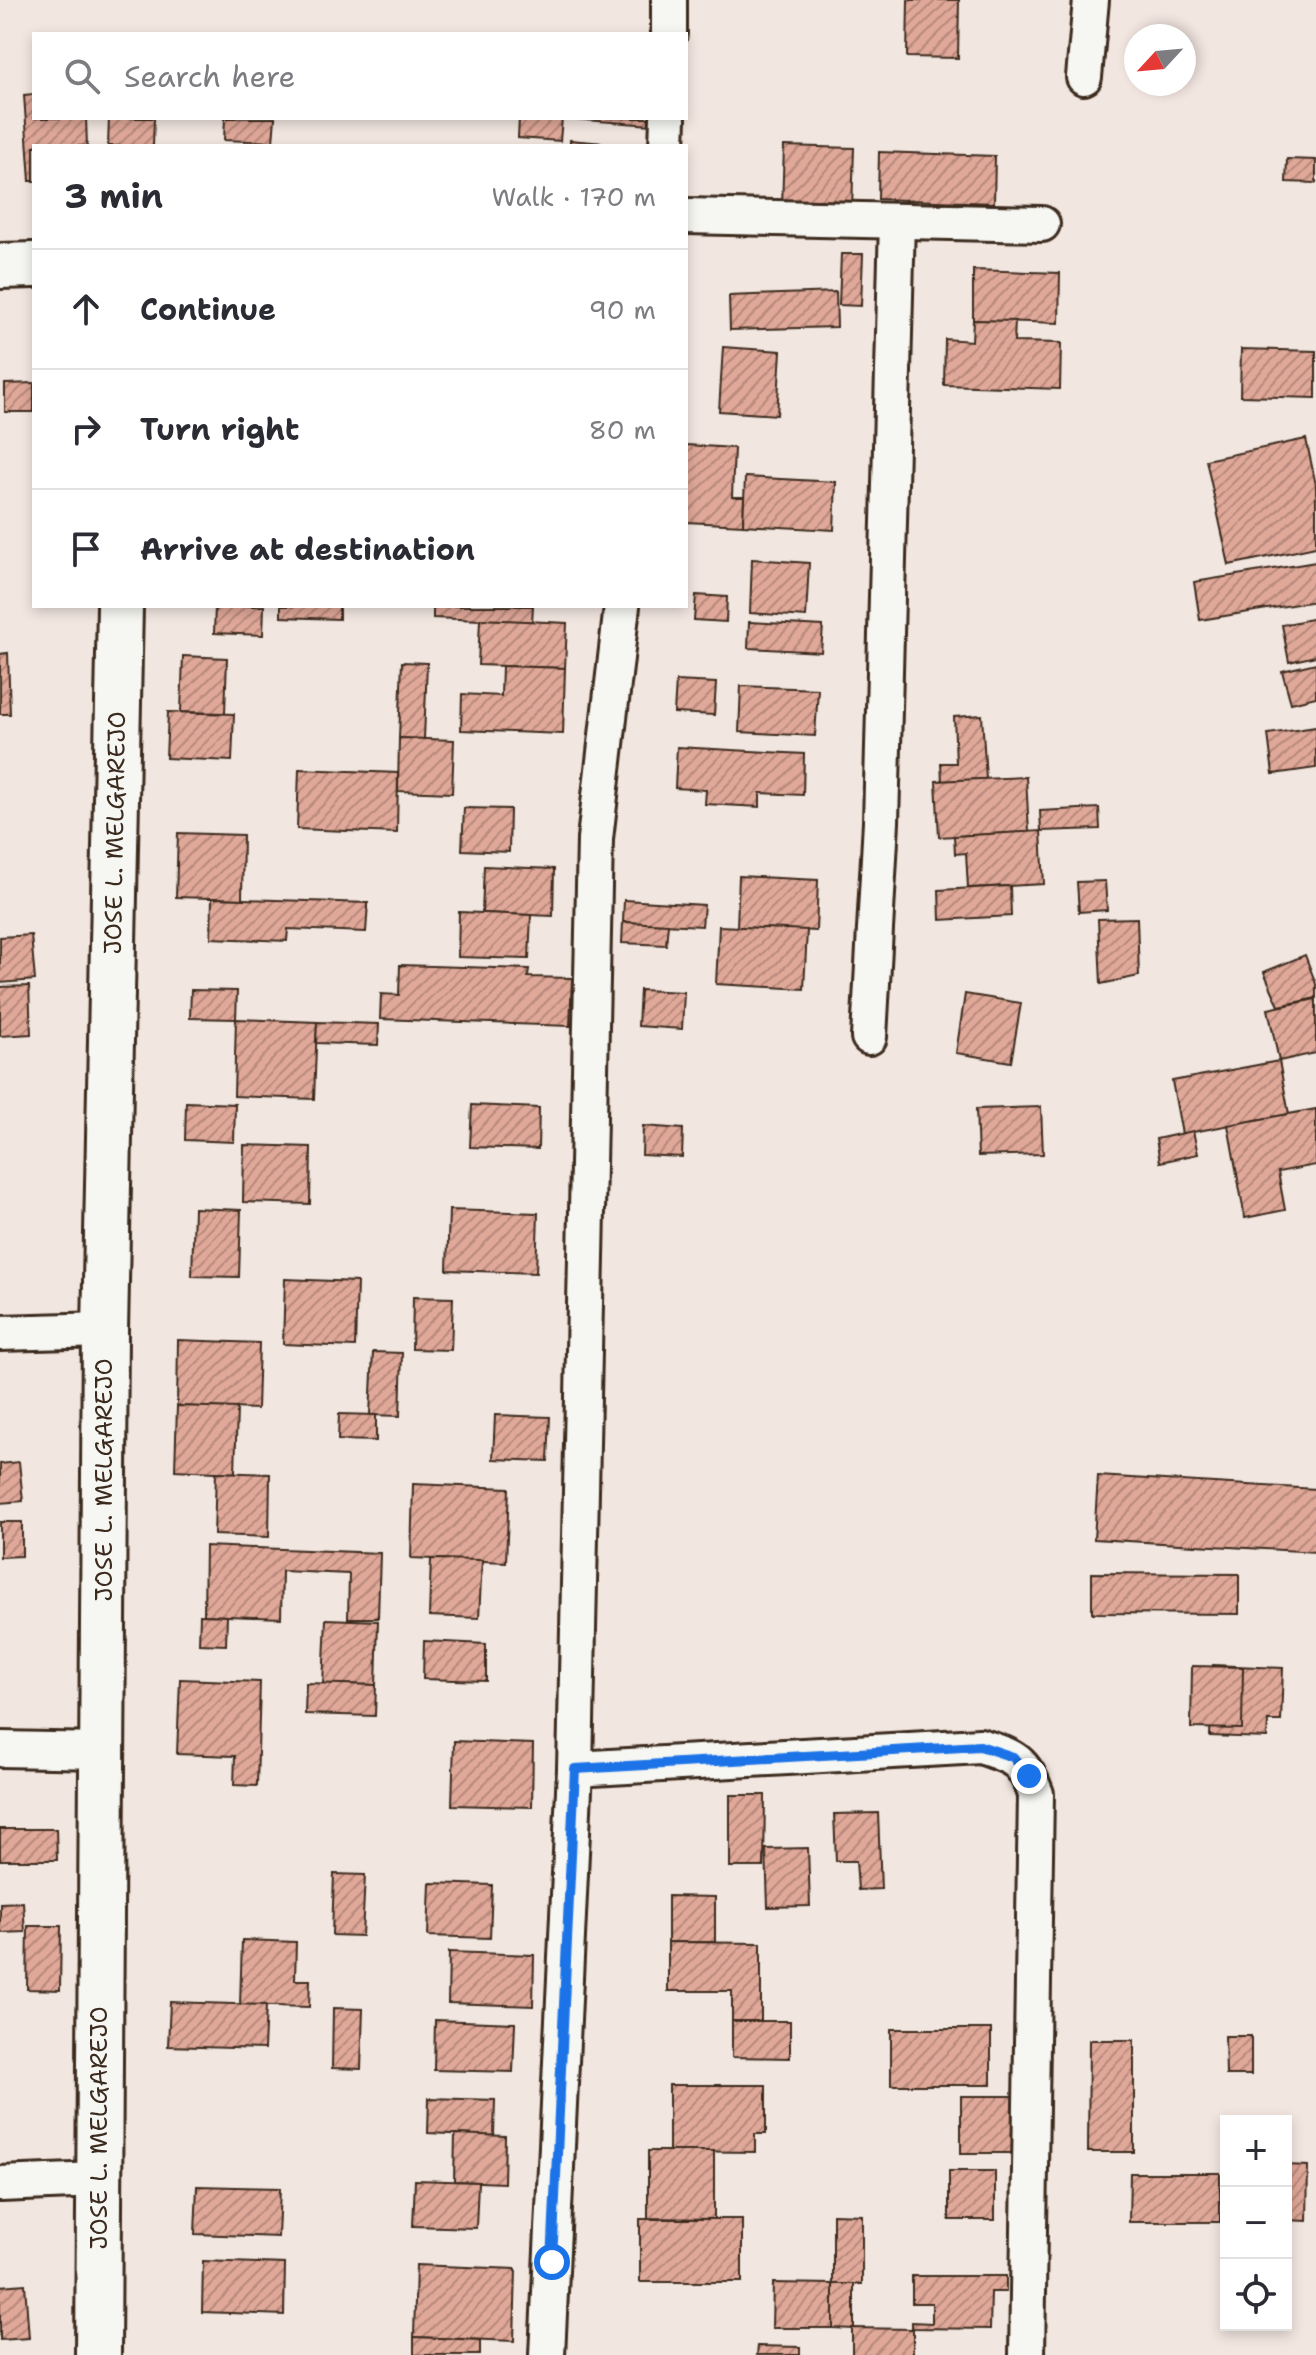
<!DOCTYPE html>
<html lang="en">
<head>
<meta charset="utf-8">
<style>
	body { margin:0; font-family:"Shantell Sans",sans-serif; background:#f2f2f3; color:#2b2b33 }
	.controls { position:absolute; right:24px; bottom:24px; display:grid; overflow:hidden; border-radius:0px; box-shadow:0 4px 12px #0003 }
	.controls button { width:72px; height:72px; display:grid; place-items:center; padding:0; border:0; border-bottom:2px solid #e1e1e2; background:#fff; color:#2b2b33; font:40px sans-serif }
	.compass { position:absolute; left:1124px; top:24px; width:72px; height:72px; border-radius:50%; background:#fff; box-shadow:0 4px 12px #0003; rotate:244deg }
	.stop { position:absolute; width:24px; height:24px; margin:-18px; border:6px solid #1a73e8; border-radius:50%; background:#fff }
	.stop.end { background:#1a73e8; border-color:#fff; box-shadow:0 2px 8px #0008 }
	.list { margin:0; padding:0; list-style:none }
	h2 { display:flex; justify-content:space-between; align-items:center; height:104px; margin:0; padding:0 32px; font-size:34px }
	h2 small { font-size:26px; font-weight:400; color:#7c7c81 }
	.list li { display:grid; grid-template-columns:52px 1fr auto; gap:24px; align-items:center; box-sizing:border-box; height:120px; padding:0 32px; border-top:2px solid #e1e1e2 }
	.list b { display:block; font-size:30px; white-space:nowrap }
	.list em { font-size:26px; font-style:normal; color:#7c7c81 }
	.icon { flex:none; width:44px; height:44px; fill:none; stroke:currentColor; stroke-width:2; stroke-linecap:round; stroke-linejoin:round }
	.map { position:relative; flex:none; width:1316px; height:2355px; overflow:hidden }
	.search { position:absolute; background:#fff; box-shadow:0 4px 12px #0003; left:32px; top:32px; width:656px; height:88px; display:flex; align-items:center; gap:20px; box-sizing:border-box; padding:0 28px; border-radius:0px; color:#7c7c81; font-size:30px }
	.panel { position:absolute; background:#fff; box-shadow:0 4px 12px #0003; left:32px; top:144px; width:656px; height:464px; border-radius:0px }
	.map>svg:first-child { display:block }
</style>
</head>
<body>
<div class="map">
<svg width="1316" height="2355" viewBox="0 0 1316 2355">
	<defs>
		<pattern id="building-hatch" width="6" height="6" patternUnits="userSpaceOnUse" patternTransform="scale(2)"><rect width="6" height="6" fill="#e0a899"/><path d="M-1 1l2-2M0 6l6-6M5 7l2-2" fill="none" stroke="#b7897c"/></pattern>
	</defs>
	<rect width="100%" height="100%" fill="#f2e6e0"/>
	<filter id="ink" filterUnits="userSpaceOnUse"><feTurbulence type="fractalNoise" baseFrequency=".0125" numOctaves="2"/><feDisplacementMap in="SourceGraphic" scale="16" xChannelSelector="R" yChannelSelector="G"/><feConvolveMatrix kernelMatrix="1 2 1 2 8 2 1 2 1" color-interpolation-filters="sRGB"/></filter>
	<g filter="url(#ink)">
		<!-- building -->
		<g fill="url(#building-hatch)" stroke="#3b2a1e" stroke-width="2">
			<path d="M908 0H959L958 58 907 57Z"/>
			<path d="M34 94V118H86L87 146H34V181H30L24 95Z"/>
			<path d="M109 118H154L153 146H108Z"/>
			<path d="M225 118H275L273 142 224 140Z"/>
			<path d="M519 118H562L560 141 518 138Z"/>
			<path d="M558 118H651V125Z"/>
			<path d="M570 140 603 143V146H570Z"/>
			<path d="M784 146 854 148 852 210 782 207Z"/>
			<path d="M879 152 995 156 994 203 878 199Z"/>
			<path d="M1287 159 1316 160V183L1286 182Z"/>
			<path d="M841 254H863L861 306 839 305Z"/>
			<path d="M973 270 1060 273 1059 323 973 320Z"/>
			<path d="M836 292 837 327 730 330 729 296Z"/>
			<path d="M973 320 1015 321 1014 342 1061 343 1060 389 944 385 945 339 972 341Z"/>
			<path d="M723 347 781 351 777 415 719 411Z"/>
			<path d="M1241 349 1316 351V398L1240 396Z"/>
			<path d="M34 383V412H5V384Z"/>
			<path d="M1306 439 1316 485V547L1229 565 1206 460Z"/>
			<path d="M686 445 734 448 732 497H744L743 525 686 522Z"/>
			<path d="M745 477 836 482 834 530 743 525Z"/>
			<path d="M752 559 809 563 806 617 750 613Z"/>
			<path d="M1316 562V601L1200 620 1194 582Z"/>
			<path d="M696 595 727 597 726 622 694 620Z"/>
			<path d="M215 606H264L263 635 214 633Z"/>
			<path d="M281 606H339V619L281 617Z"/>
			<path d="M433 606H533L532 622 433 618Z"/>
			<path d="M1316 618V656L1289 662 1282 625Z"/>
			<path d="M480 619 567 623 565 668 478 665Z"/>
			<path d="M749 622 823 626 821 652 748 648Z"/>
			<path d="M8 653 10 714H0V654Z"/>
			<path d="M183 656 227 658 225 713 181 712Z"/>
			<path d="M402 662 427 663 424 739 399 738Z"/>
			<path d="M1316 663V697L1291 703 1282 671Z"/>
			<path d="M502 666 565 668 563 734 461 730 462 694 501 696Z"/>
			<path d="M676 681 716 683 714 715 674 713Z"/>
			<path d="M741 686 818 689 815 736 739 732Z"/>
			<path d="M168 712 234 714 232 761 166 758Z"/>
			<path d="M982 715 986 779 942 781 941 763H956L954 717Z"/>
			<path d="M1316 727V768L1273 774 1268 734Z"/>
			<path d="M399 738 454 740 452 793 398 791Z"/>
			<path d="M677 747 804 754 803 795 760 793V807L705 804 706 790 675 788Z"/>
			<path d="M299 769 398 773 397 833 297 829Z"/>
			<path d="M1026 777 1029 832 939 837 936 781Z"/>
			<path d="M464 808 510 809 509 852 462 850Z"/>
			<path d="M1099 808 1100 829 1041 831 1040 811Z"/>
			<path d="M1041 831 1044 884 968 888 966 853 955 854 954 836Z"/>
			<path d="M178 833 243 835 242 899 176 897Z"/>
			<path d="M484 866 554 869 553 916 482 913Z"/>
			<path d="M739 876 818 880 816 931 737 927Z"/>
			<path d="M1105 881 1107 910 1079 912 1077 882Z"/>
			<path d="M1010 886 1011 916 940 920 939 890Z"/>
			<path d="M212 898 368 903 366 932 288 929 287 941 211 938Z"/>
			<path d="M624 900 704 905 702 926 623 922Z"/>
			<path d="M459 912 531 915 529 959 458 957Z"/>
			<path d="M1137 918 1139 976 1101 984 1098 919Z"/>
			<path d="M623 922 668 924 666 945 622 943Z"/>
			<path d="M719 926 807 930 804 989 716 984Z"/>
			<path d="M31 935 35 980 0 983V937Z"/>
			<path d="M1305 955 1316 984V998L1279 1006 1264 972Z"/>
			<path d="M400 965 529 969 528 977 572 978 570 1026 380 1019 381 994 399 995Z"/>
			<path d="M29 986 31 1034 0 1036V987Z"/>
			<path d="M191 990 237 991 236 1019 190 1018Z"/>
			<path d="M640 990 684 992 682 1029 638 1026Z"/>
			<path d="M965 994 1021 1003 1011 1062 956 1053Z"/>
			<path d="M1316 999V1053L1279 1061 1268 1009Z"/>
			<path d="M236 1019 317 1022 314 1099 234 1096Z"/>
			<path d="M317 1022 379 1024 378 1045 316 1043Z"/>
			<path d="M1279 1061 1289 1114 1182 1134 1172 1081Z"/>
			<path d="M186 1102 235 1104 234 1142 185 1140Z"/>
			<path d="M472 1105 539 1108 538 1149 470 1147Z"/>
			<path d="M1041 1107 1043 1154 978 1156 976 1109Z"/>
			<path d="M1316 1109V1165L1278 1172 1285 1210 1245 1218 1228 1125Z"/>
			<path d="M643 1126 683 1129 682 1157 642 1155Z"/>
			<path d="M1193 1131 1198 1154 1160 1162 1156 1139Z"/>
			<path d="M244 1145 311 1147 310 1204 243 1202Z"/>
			<path d="M194 1208 241 1210 239 1277 192 1276Z"/>
			<path d="M449 1210 538 1213 536 1273 447 1270Z"/>
			<path d="M285 1279 357 1282 355 1347 283 1344Z"/>
			<path d="M413 1297 453 1298 451 1350 412 1349Z"/>
			<path d="M178 1340 259 1343 257 1409 177 1406Z"/>
			<path d="M373 1352 402 1353 400 1416 370 1415Z"/>
			<path d="M177 1406 237 1408 235 1473 175 1470Z"/>
			<path d="M339 1414 376 1415V1441L338 1440Z"/>
			<path d="M495 1415 550 1417 548 1461 493 1459Z"/>
			<path d="M19 1462 23 1501 0 1503V1464Z"/>
			<path d="M216 1472 270 1474 269 1537 214 1535Z"/>
			<path d="M1098 1476 1316 1489V1552L1094 1539Z"/>
			<path d="M413 1484 509 1488 506 1562 411 1558Z"/>
			<path d="M0 1522H22V1556L0 1557Z"/>
			<path d="M205 1546 380 1553 378 1618H348L349 1574 282 1571 281 1618 204 1615Z"/>
			<path d="M431 1559 482 1560 479 1618 429 1616Z"/>
			<path d="M1092 1573 1239 1574V1614L1092 1613Z"/>
			<path d="M200 1615 227 1616 226 1645 199 1644Z"/>
			<path d="M326 1619 378 1621 376 1685 323 1684Z"/>
			<path d="M424 1641 486 1644V1681L423 1679Z"/>
			<path d="M1213 1665 1283 1668 1281 1721H1268L1267 1738 1210 1736Z"/>
			<path d="M1192 1666 1243 1667 1242 1729 1191 1728Z"/>
			<path d="M180 1679 260 1682 257 1786 234 1785 235 1756 177 1754Z"/>
			<path d="M306 1683 376 1685 375 1716 305 1714Z"/>
			<path d="M454 1741 533 1744 532 1807 452 1805Z"/>
			<path d="M730 1795H765L764 1867H730Z"/>
			<path d="M878 1813 881 1889 858 1890 856 1861H836L834 1814Z"/>
			<path d="M0 1829H56L57 1860H0Z"/>
			<path d="M808 1848 810 1906 768 1907 766 1849Z"/>
			<path d="M334 1874 365 1875 362 1936 332 1935Z"/>
			<path d="M430 1883 492 1885 490 1938 428 1936Z"/>
			<path d="M668 1896 715 1897V1942H668Z"/>
			<path d="M23 1902 25 1932 0 1933V1903Z"/>
			<path d="M28 1926H61L60 1990 27 1989Z"/>
			<path d="M242 1940 296 1942 295 1980H310L309 2007 240 2005Z"/>
			<path d="M668 1942 761 1943V2021H732V1991H668Z"/>
			<path d="M449 1952 534 1955 533 2006 448 2003Z"/>
			<path d="M170 2002 266 2005 264 2049 168 2046Z"/>
			<path d="M333 2008 363 2009 361 2069 332 2068Z"/>
			<path d="M435 2020 515 2023 513 2072 434 2070Z"/>
			<path d="M732 2021H790V2058L732 2057Z"/>
			<rect x="891" y="2029" width="100" height="56"/>
			<path d="M1225 2036H1251V2075H1226Z"/>
			<path d="M1089 2040H1134V2152H1088Z"/>
			<path d="M669 2085H766V2134H755V2152L669 2151Z"/>
			<rect x="961" y="2096" width="53" height="57"/>
			<path d="M429 2098 495 2100 494 2136 428 2133Z"/>
			<path d="M455 2134 505 2136 504 2183 454 2181Z"/>
			<path d="M648 2151H714V2219L648 2218Z"/>
			<path d="M1286 2165 1308 2166 1307 2221 1286 2220Z"/>
			<rect x="949" y="2171" width="46" height="49"/>
			<path d="M1130 2173H1220V2222H1129Z"/>
			<path d="M415 2180 478 2182 476 2228 413 2226Z"/>
			<path d="M197 2186 280 2188 278 2237 195 2234Z"/>
			<path d="M833 2214 862 2215V2284H833Z"/>
			<rect x="640" y="2219" width="102" height="63"/>
			<path d="M203 2261 285 2264 284 2315 202 2312Z"/>
			<path d="M416 2265 516 2269 514 2341 414 2337Z"/>
			<path d="M912 2276H1006V2292H991L990 2329 912 2328V2322L932 2323V2303H912Z"/>
			<path d="M773 2283 833 2284V2328H772Z"/>
			<path d="M25 2284 29 2338 0 2340V2286Z"/>
			<path d="M833 2284H854V2329L833 2328Z"/>
			<path d="M852 2328 913 2329V2355H852Z"/>
			<path d="M414 2337 480 2340V2355H414Z"/>
			<path d="M758 2346 800 2347V2355H757Z"/>
		</g>
		<g fill="none" stroke-linecap="round" stroke-linejoin="round">
			<defs>
				<g id="street">
					<path d="M669 34V0"/>
					<path d="M1084 77 1091 0"/>
					<path d="M667 146 668 118"/>
					<path d="M686 216 1042 224"/>
					<path d="M869 1037 881 822 897 221"/>
					<path d="M0 1333 105 1330"/>
					<path d="M0 1749 103 1751"/>
					<path d="M575 1769 980 1746C1014 1757 1023 1759 1036 1794L1027 2355"/>
					<path d="M0 2184 98 2180"/>
					<path d="M547 2355 575 1769 595 839 622 606"/>
				</g>
				<g id="secondary">
					<path d="M0 266 34 265"/>
					<path d="M98 2355 105 1330 120 606"/>
				</g>
			</defs>
			<!-- street casing -->
			<use href="#street" stroke="#3b2a1e" stroke-width="40"/>
			<!-- secondary casing -->
			<use href="#secondary" stroke="#3b2a1e" stroke-width="50"/>
			<!-- street -->
			<use href="#street" stroke="#f6f6f2" stroke-width="34"/>
			<!-- secondary -->
			<use href="#secondary" stroke="#f6f6f2" stroke-width="44"/>
		</g>
	</g>
	<g fill="none" stroke-linecap="round" stroke-linejoin="round" filter="url(#ink)">
		<!-- route -->
		<path stroke="#1a73e8" stroke-width="10" d="M552 2262 575 1769 980 1746 1013 1757 1029 1776"/>
	</g>
	<g text-anchor="middle" stroke-width="6" stroke-linejoin="round" paint-order="stroke">
		<!-- street labels -->
		<g font-size="24" fill="#3b2a1e" stroke="#f6f6f2">
			<text transform="translate(115 833) rotate(-89)" y="8">JOSE L. MELGAREJO</text>
			<text transform="translate(104 1480) rotate(-90)" y="8">JOSE L. MELGAREJO</text>
			<text transform="translate(99 2128) rotate(-90)" y="8">JOSE L. MELGAREJO</text>
		</g>
	</g>
</svg>
<div class="controls">
<button>+</button>
<button>−</button>
<button><svg class="icon" aria-label="locate" viewBox="0 0 24 24"><circle cx="12" cy="12" r="6"/><path d="M12 2v4M12 18v4M2 12h4M18 12h4"/></svg></button>
</div>
<svg class="compass" viewBox="-18 -18 36 36"><path d="M0-13l5 13h-10z" fill="#e53935"/><path d="M0 13l5-13h-10z" fill="#7c7c81"/></svg>
<div class="stop" style="left:552px;top:2262px"></div>
<div class="stop end" style="left:1029px;top:1776px"></div>
<div class="search"><svg class="icon" aria-label="search" viewBox="0 0 24 24"><circle cx="10" cy="10" r="6"/><path d="M15 15l6 6"/></svg>Search here</div>
<section class="panel">
<h2>3 min<small>Walk · 170 m</small></h2>
<ul class="list">
<li><svg class="icon" aria-label="ahead" viewBox="0 0 24 24"><path d="M12 20V5M6 11l6-6 6 6"/></svg><div><b>Continue</b></div><em>90 m</em></li>
<li><svg class="icon" aria-label="right" viewBox="0 0 24 24"><path d="M7 20v-9h11M14 6l5 5-5 5"/></svg><div><b>Turn right</b></div><em>80 m</em></li>
<li><svg class="icon" aria-label="arrive" viewBox="0 0 24 24"><path d="M6 21V4h12l-3 4 3 4H6"/></svg><div><b>Arrive at destination</b></div></li>
</ul>
</section>
</div>
</body>
</html>
